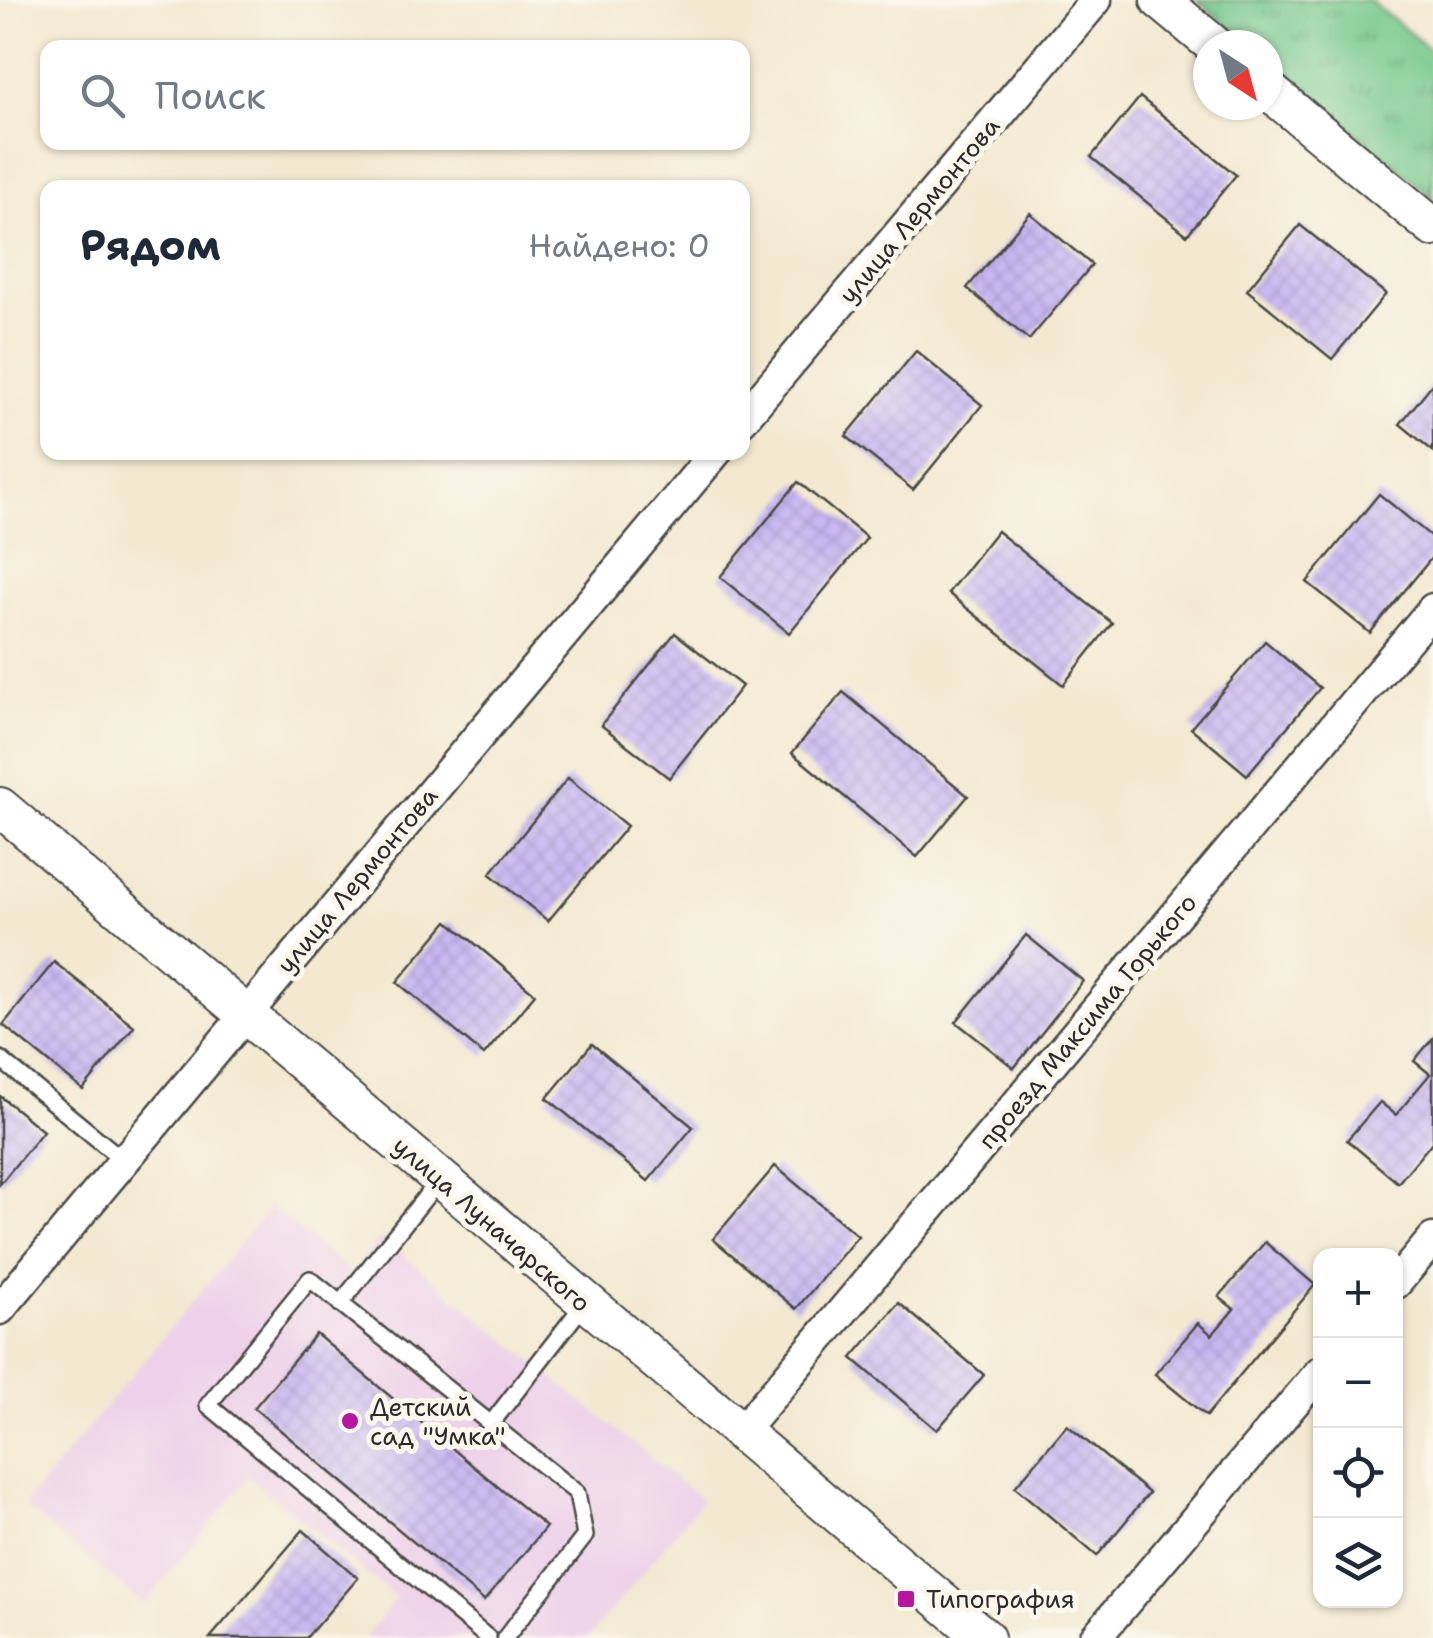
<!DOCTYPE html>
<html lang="ru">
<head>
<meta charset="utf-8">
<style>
	body { margin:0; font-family:"Shantell Sans",sans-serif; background:#f2f2f3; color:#1f2937 }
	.controls { position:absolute; right:30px; bottom:30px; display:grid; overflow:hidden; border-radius:20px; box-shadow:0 2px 8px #0004 }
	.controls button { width:90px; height:90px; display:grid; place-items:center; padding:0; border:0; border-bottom:2px solid #e0e1e3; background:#fff; color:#1f2937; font:50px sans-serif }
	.compass { position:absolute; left:1193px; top:30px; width:90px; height:90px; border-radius:50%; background:#fff; box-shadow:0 2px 8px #0004; rotate:144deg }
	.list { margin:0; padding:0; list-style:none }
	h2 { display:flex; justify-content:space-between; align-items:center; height:130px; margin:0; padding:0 40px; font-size:42px }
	h2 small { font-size:32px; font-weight:400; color:#747a83 }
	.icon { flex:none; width:55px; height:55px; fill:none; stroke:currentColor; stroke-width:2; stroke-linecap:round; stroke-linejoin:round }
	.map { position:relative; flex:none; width:1433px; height:1638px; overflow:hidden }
	.search { position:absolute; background:#fff; box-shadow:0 2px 8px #0004; left:40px; top:40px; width:710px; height:110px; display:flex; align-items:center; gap:25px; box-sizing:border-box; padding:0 35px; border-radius:20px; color:#747a83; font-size:38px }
	.panel { position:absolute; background:#fff; box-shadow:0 2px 8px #0004; left:40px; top:180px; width:710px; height:280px; border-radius:20px }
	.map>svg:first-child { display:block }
</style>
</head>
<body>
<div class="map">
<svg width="1433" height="1638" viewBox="0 0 1433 1638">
	<defs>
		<pattern id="grass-tufts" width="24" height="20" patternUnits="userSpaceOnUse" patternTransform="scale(2.5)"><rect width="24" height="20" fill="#74c88b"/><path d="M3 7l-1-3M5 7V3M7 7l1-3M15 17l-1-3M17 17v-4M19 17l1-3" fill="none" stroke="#5fa372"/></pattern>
		<pattern id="building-cross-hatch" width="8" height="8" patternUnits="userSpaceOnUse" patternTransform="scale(2.5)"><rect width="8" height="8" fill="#c9b8f3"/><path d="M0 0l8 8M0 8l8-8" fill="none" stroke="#ad9ed0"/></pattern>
	</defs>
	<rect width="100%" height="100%" fill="#fbf7ec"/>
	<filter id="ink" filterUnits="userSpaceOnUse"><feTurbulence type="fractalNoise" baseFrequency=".01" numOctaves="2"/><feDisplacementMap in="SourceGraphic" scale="20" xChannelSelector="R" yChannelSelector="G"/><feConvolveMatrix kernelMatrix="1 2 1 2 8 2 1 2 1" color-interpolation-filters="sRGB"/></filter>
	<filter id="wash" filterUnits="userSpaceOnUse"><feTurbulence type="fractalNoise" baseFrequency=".0048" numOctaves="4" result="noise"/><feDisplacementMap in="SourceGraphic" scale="40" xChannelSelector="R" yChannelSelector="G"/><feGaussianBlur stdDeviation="2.25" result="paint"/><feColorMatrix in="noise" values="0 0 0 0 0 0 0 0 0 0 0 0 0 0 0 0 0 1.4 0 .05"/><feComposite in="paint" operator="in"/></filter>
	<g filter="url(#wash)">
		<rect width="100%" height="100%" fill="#f3e9d1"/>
		<!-- built -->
		<path fill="#edd0e9" d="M270 1207 351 1273 381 1237 702 1500 589 1638H364L396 1598 249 1477 144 1604 24 1506Z"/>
		<!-- grass -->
		<path fill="url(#grass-tufts)" stroke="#507a5b" stroke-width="2.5" d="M1197 0H1369L1433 52V198L1268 60V45H1251Z"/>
		<g id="blocks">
			<!-- building -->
			<g fill="url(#building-cross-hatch)">
				<path d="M1140 97 1236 175 1187 235 1091 157Z"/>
				<path d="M1030 213 1092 265 1029 340 967 288Z"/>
				<path d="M1300 225 1386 294 1332 359 1247 290Z"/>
				<path d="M916 351 982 405 913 490 846 436Z"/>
				<path d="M1433 383V451L1400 424Z"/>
				<path d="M798 482 867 538 789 633 720 577Z"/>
				<path d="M1379 494 1433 538V556L1370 633 1307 582Z"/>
				<path d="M997 531 1112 623 1063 685 948 593Z"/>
				<path d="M675 633 742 686 669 778 601 725Z"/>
				<path d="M1265 641 1320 688 1247 775 1191 728Z"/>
				<path d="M843 692 968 796 917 857 792 753Z"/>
				<path d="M568 778 627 826 548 921 490 874Z"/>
				<path d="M448 921 535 994 484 1055 397 982Z"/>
				<path d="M1026 935 1083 981 1014 1068 956 1022Z"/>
				<path d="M54 962 134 1026 83 1090 3 1025Z"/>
				<path d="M1433 1038V1141L1398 1183 1347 1140 1380 1102 1396 1115 1430 1074 1414 1061Z"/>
				<path d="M592 1044 693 1127 648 1181 547 1098Z"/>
				<path d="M0 1096 43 1131 0 1184Z"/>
				<path d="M775 1166 858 1236 796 1309 713 1239Z"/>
				<path d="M1265 1242 1315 1285 1206 1416 1155 1374 1198 1323 1212 1335 1234 1309 1219 1297Z"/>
				<path d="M899 1303 984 1375 937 1430 852 1358Z"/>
				<path d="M316 1334 546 1527 484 1601 254 1408Z"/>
				<path d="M1067 1425 1149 1493 1097 1556 1015 1487Z"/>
				<path d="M303 1530 358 1578 306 1638H210Z"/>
			</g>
		</g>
	</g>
	<g filter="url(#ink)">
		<use href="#blocks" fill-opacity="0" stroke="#494844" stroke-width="2.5"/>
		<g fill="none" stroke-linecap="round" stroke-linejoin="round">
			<defs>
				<g id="service">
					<path d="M0 1059 123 1160"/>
					<path d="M340 1304 440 1179"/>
					<path d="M490 1425 584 1304"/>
					<path d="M488 1638 208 1405 310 1279 577 1493 585 1536 505 1638"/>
				</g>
				<g id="minor">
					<path d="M742 420 1096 0"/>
					<path d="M1396 1283 1433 1239"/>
					<path d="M0 1309 716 452"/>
					<path d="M741 1432 1433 609"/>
					<path d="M1095 1638 1320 1372"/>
				</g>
				<g id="tertiary">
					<path d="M1160 0 1214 45"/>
					<path d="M1268 90 1433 227"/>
					<path d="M0 807 985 1638"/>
				</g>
			</defs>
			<!-- service casing -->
			<use href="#service" stroke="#494844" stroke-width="20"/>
			<!-- minor casing -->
			<use href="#minor" stroke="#494844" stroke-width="35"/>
			<!-- tertiary casing -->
			<use href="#tertiary" stroke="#494844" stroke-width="42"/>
			<!-- service -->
			<use href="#service" stroke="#fff" stroke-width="15"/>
			<!-- minor -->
			<use href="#minor" stroke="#fff" stroke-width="30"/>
			<!-- tertiary -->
			<use href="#tertiary" stroke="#fff" stroke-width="38"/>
		</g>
	</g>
	<!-- markers -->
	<g fill="#b5179e" stroke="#fbf7ec" stroke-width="4">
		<circle cx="350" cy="1421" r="10"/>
		<rect x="896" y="1589" width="20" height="20" rx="5"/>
	</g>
	<g text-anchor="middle" stroke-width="10" stroke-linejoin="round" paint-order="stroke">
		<!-- street labels -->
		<g font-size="25" fill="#2b2b2b" stroke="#fbf7ec">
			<text transform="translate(919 210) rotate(-50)" y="9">улица Лермонтова</text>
			<text transform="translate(357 880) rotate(-50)" y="9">улица Лермонтова</text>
			<text transform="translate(1087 1021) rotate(-50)" y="9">проезд Максима Горького</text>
			<text transform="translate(492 1224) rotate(41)" y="9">улица Луначарского</text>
		</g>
		<!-- poi labels -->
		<g font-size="25" fill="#2b2b2b" stroke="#fbf7ec" text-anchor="start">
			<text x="370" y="1416">Детский<tspan x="370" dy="29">сад "Умка"</tspan></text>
			<text x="926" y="1608">Типография</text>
		</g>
	</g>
</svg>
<div class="controls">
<button>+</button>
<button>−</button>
<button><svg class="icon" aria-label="locate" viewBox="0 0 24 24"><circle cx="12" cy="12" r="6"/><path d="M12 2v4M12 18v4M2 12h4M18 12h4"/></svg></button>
<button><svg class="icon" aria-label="layers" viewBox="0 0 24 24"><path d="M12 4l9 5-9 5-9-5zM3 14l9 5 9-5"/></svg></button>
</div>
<svg class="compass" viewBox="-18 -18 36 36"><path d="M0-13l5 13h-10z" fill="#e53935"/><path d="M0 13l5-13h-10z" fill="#747a83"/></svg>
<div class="search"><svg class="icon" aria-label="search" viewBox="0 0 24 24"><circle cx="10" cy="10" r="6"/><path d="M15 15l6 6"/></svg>Поиск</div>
<section class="panel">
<h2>Рядом<small>Найдено: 0</small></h2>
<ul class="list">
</ul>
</section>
</div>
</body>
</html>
